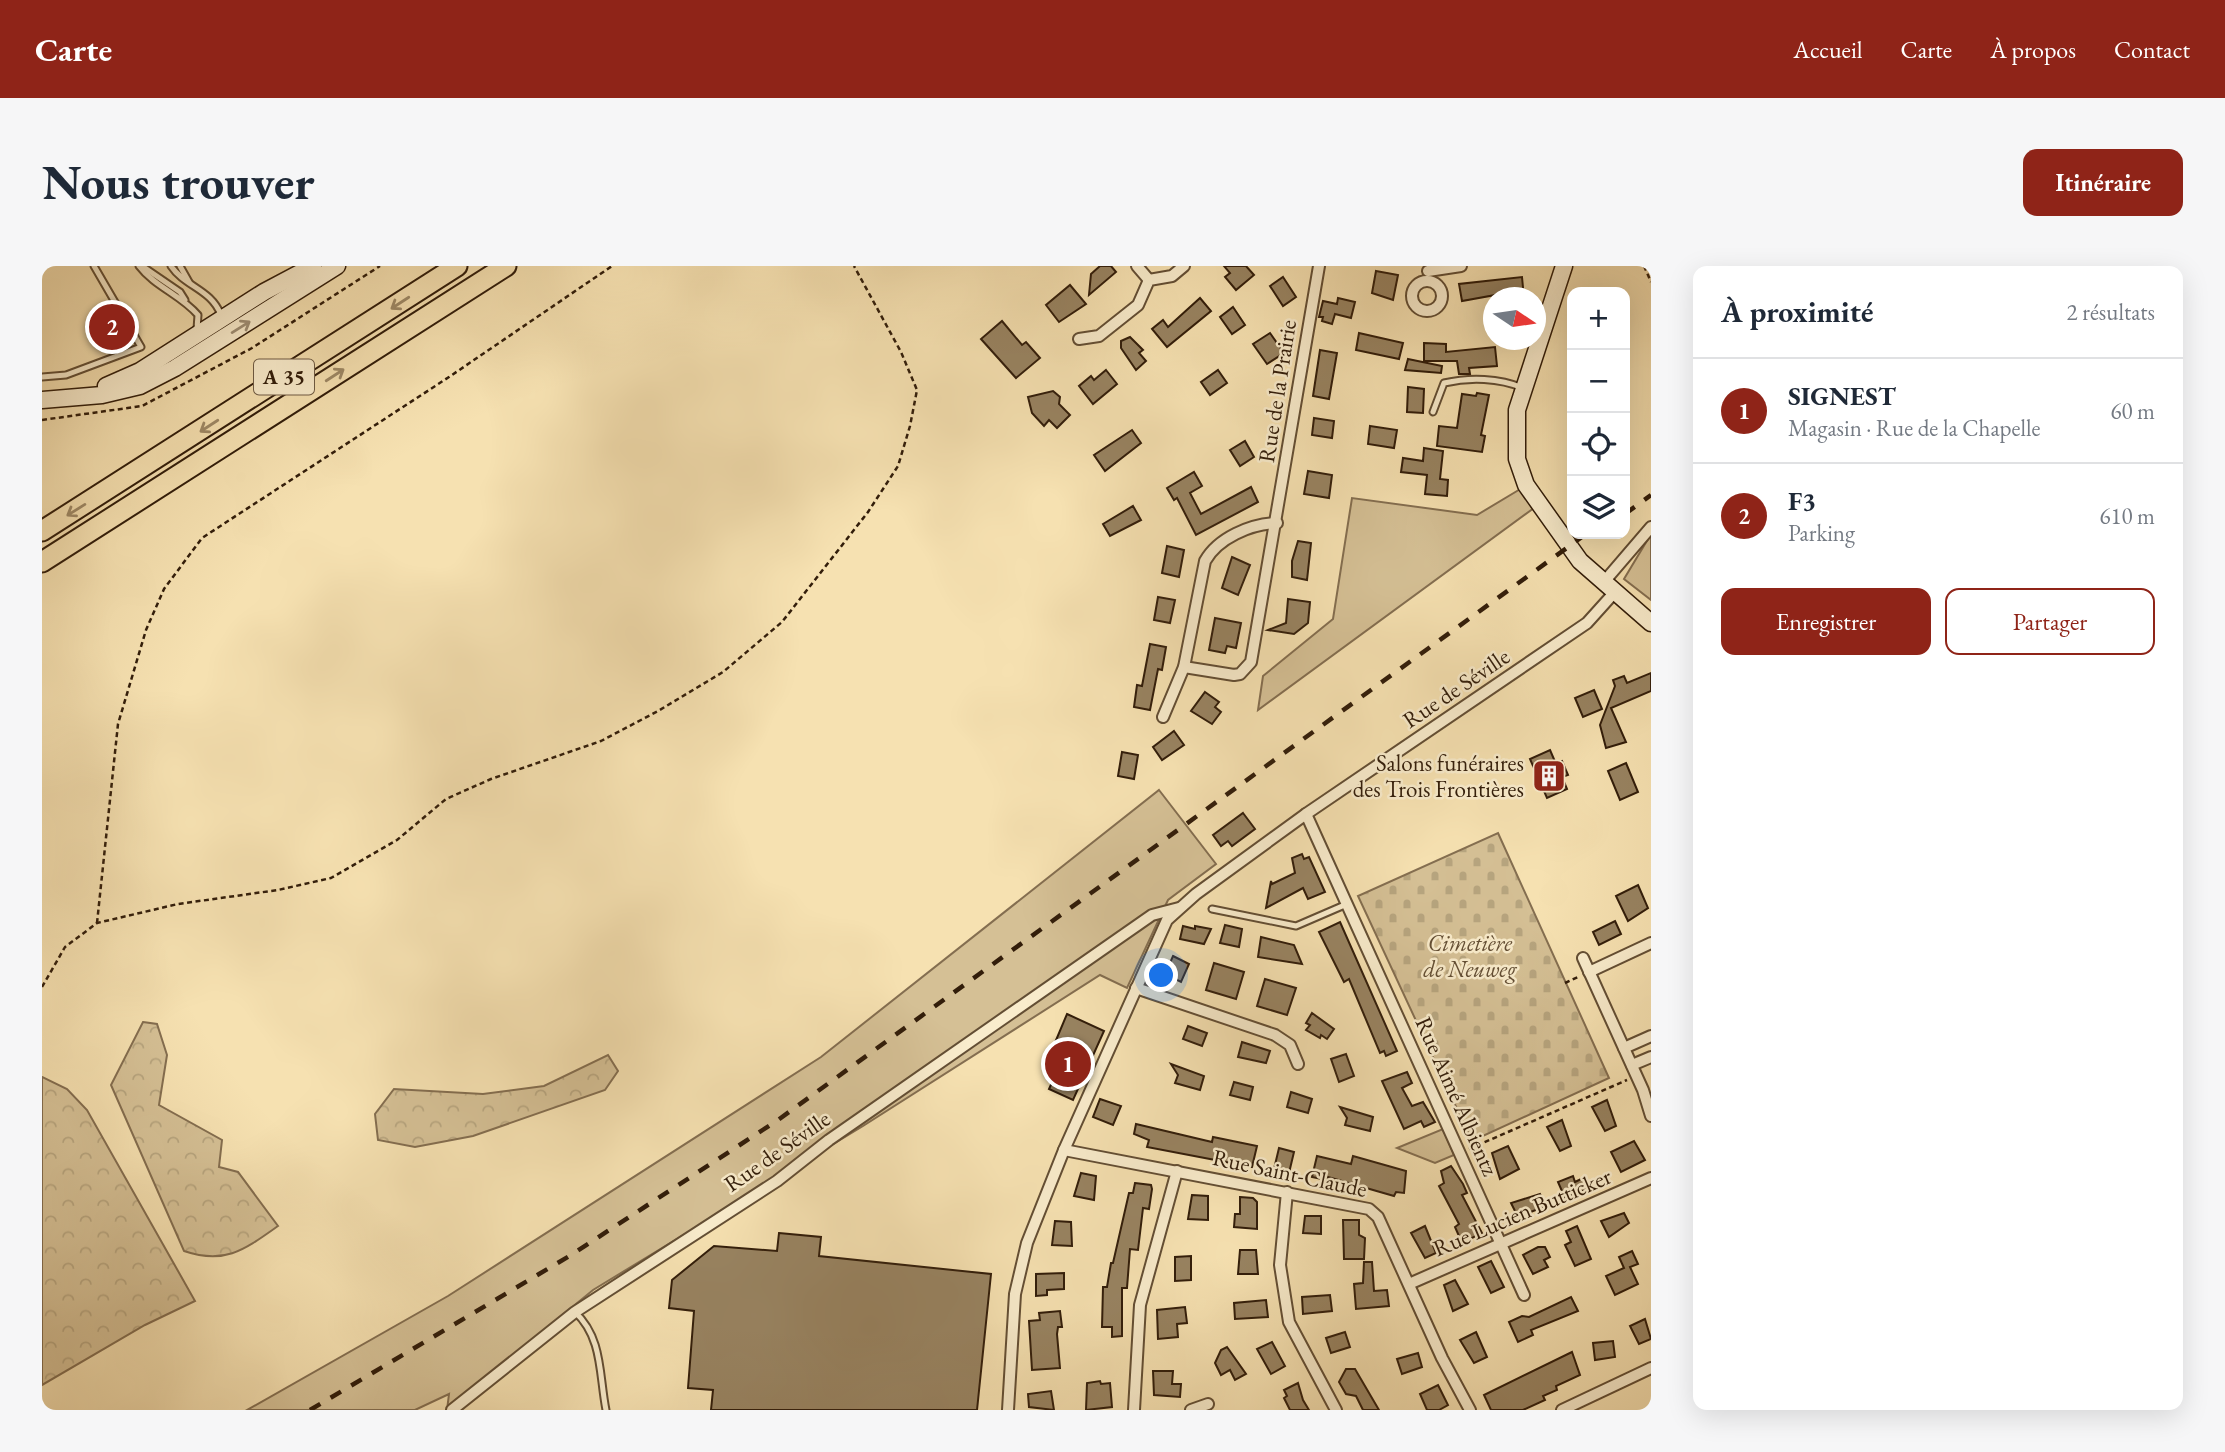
<!DOCTYPE html>
<html lang="fr">
<head>
<meta charset="utf-8">
<style>
	body { margin:0; font-family:"EB Garamond",serif; background:#f6f6f7; color:#1f2937 }
	.controls { position:absolute; right:21px; top:21px; display:grid; overflow:hidden; border-radius:14px; box-shadow:0 7px 28px #0002 }
	.controls button { width:63px; height:63px; display:grid; place-items:center; padding:0; border:0; border-bottom:2px solid #e0e1e3; background:#fff; color:#1f2937; font:35px sans-serif }
	.compass { position:absolute; left:1441px; top:21px; width:63px; height:63px; border-radius:50%; background:#fff; box-shadow:0 7px 28px #0002; rotate:103deg }
	.you { position:absolute; left:1120px; top:710px; width:24px; height:24px; margin:-18px; border:5px solid #fff; border-radius:50%; background:#1a73e8; box-shadow:0 0 0 10px #1a73e833 }
	.badge { display:grid; place-items:center; width:46px; height:46px; border-radius:50%; background:#8f2418; color:#fff; font-size:23px; font-weight:700 }
	.pin { position:absolute; translate:-50% -50%; border:4px solid #fff; box-shadow:0 2px 7px #0006 }
	.list { margin:0; padding:0; list-style:none }
	h2 { display:flex; justify-content:space-between; align-items:center; height:91px; margin:0; padding:0 28px; font-size:30px }
	h2 small { font-size:23px; font-weight:400; color:#747a83 }
	.list li { display:grid; grid-template-columns:46px 1fr auto; gap:21px; align-items:center; box-sizing:border-box; height:105px; padding:0 28px; border-top:2px solid #e0e1e3 }
	.list b { display:block; font-size:26px; white-space:nowrap }
	.list p { margin:0; font-size:23px; white-space:nowrap; color:#747a83 }
	.list em { font-size:23px; font-style:normal; color:#747a83 }
	.actions { display:flex; gap:14px; padding:21px 28px }
	.actions a { flex:1; padding:16px 0; border:2px solid #8f2418; border-radius:14px; text-align:center; font-size:24px; color:#8f2418 }
	.actions .main { background:#8f2418; color:#fff }
	.icon { flex:none; width:38px; height:38px; fill:none; stroke:currentColor; stroke-width:2; stroke-linecap:round; stroke-linejoin:round }
	.map { position:relative; flex:none; width:1609px; height:1144px; overflow:hidden; border-radius:14px }
	header { display:flex; align-items:center; gap:42px; box-sizing:border-box; height:98px; padding:0 35px; background:#8f2418; color:#fff }
	header strong { font-size:33px }
	nav { display:flex; gap:38px; margin-inline-start:auto; font-size:24px }
	.intro { display:flex; align-items:center; justify-content:space-between; box-sizing:border-box; height:168px; padding:0 42px }
	h1 { margin:0; font-size:49px }
	.button { padding:18px 32px; border-radius:14px; background:#8f2418; color:#fff; font-size:24px; font-weight:700 }
	main { display:flex; gap:42px; padding:0 42px }
	aside { flex:1; background:#fff; border-radius:14px; box-shadow:0 7px 28px #0002 }
	.map>svg:first-child { display:block }
</style>
</head>
<body>
<header>
<strong>Carte</strong>
<nav><a>Accueil</a><a>Carte</a><a>À propos</a><a>Contact</a></nav>
</header>
<div class="intro"><h1>Nous trouver</h1><a class="button">Itinéraire</a></div>
<main>
<div class="map">
<svg width="1609" height="1144" viewBox="0 0 1609 1144">
	<defs>
		<pattern id="forest-crowns" width="20" height="18" patternUnits="userSpaceOnUse" patternTransform="scale(1.75)"><rect width="20" height="18" fill="#d5c095"/><path d="M2 6a3 3 0 1 1 6 0M12 15a3 3 0 1 1 6 0" fill="none" stroke="#b7a57f"/></pattern>
		<pattern id="cemetery-stones" width="16" height="16" patternUnits="userSpaceOnUse" patternTransform="scale(1.75)"><rect width="16" height="16" fill="#d5c095"/><path d="M2 7V4a2 2 0 0 1 4 0v3zM10 15v-3a2 2 0 0 1 4 0v3z" fill="#b7a57f"/></pattern>
	</defs>
	<rect width="100%" height="100%" fill="#f6e1b1"/>
	<filter id="stains"><feTurbulence type="fractalNoise" baseFrequency=".00286" numOctaves="4"/><feColorMatrix values="0 0 0 0 .2 0 0 0 0 .09 0 0 0 0 .02 0 0 0 .5 -.17"/></filter>
	<radialGradient id="worn" r=".72"><stop offset=".6" stop-color="#630" stop-opacity="0"/><stop offset="1" stop-color="#630" stop-opacity=".3"/></radialGradient>
	<!-- grass -->
	<g fill="#d5c095" stroke="#846e50" stroke-width="2">
		<path d="M1480 222 1492 242 1216 444 1221 410 1291 353 1310 232 1435 249Z"/>
		<path d="M1609 268V334L1582 313Z"/>
		<path d="M1117 524 1174 598 1126 634 1085 722 1058 709 821 860 551 1024 405 1144 407 1128 373 1144H205L406 1030 779 791Z"/>
		<path d="M1401 863 1412 889 1393 897 1355 882Z"/>
	</g>
	<!-- forest -->
	<g fill="url(#forest-crowns)" stroke="#846e50" stroke-width="2">
		<path d="M101 756 115 758 125 789 117 839 180 874 177 901 196 906 236 960C202 984 183 999 142 985L69 819Z"/>
		<path d="M566 789 576 805 563 824 431 870 373 881 336 874 333 848 352 823 441 828 502 820Z"/>
		<path d="M0 811 25 823 45 844 153 1035 103 1059 0 1119Z"/>
	</g>
	<!-- cemetery -->
	<path fill="url(#cemetery-stones)" stroke="#846e50" stroke-width="2" d="M1456 567 1567 812 1430 875 1316 630Z"/>
	<!-- building -->
	<g fill="#988361" stroke="#321d0a" stroke-width="2">
		<path d="M1058 0H1069L1074 6 1047 29 1049 8Z"/>
		<path d="M1182 0H1204L1212 9 1194 24 1183 11 1188 7Z"/>
		<path d="M1334 5 1356 9 1351 34 1330 27Z"/>
		<path d="M1241 11 1254 31 1241 40 1228 20Z"/>
		<path d="M1480 11 1482 32H1460L1459 28 1420 35 1417 18Z"/>
		<path d="M1028 19 1044 38 1017 56 1004 39Z"/>
		<path d="M1158 32 1169 45 1125 81 1110 63 1121 54 1126 61Z"/>
		<path d="M1296 32 1313 36 1309 52 1293 48 1290 58 1280 55 1281 51H1277L1281 35 1295 38Z"/>
		<path d="M1191 41 1203 59 1190 68 1178 51Z"/>
		<path d="M960 55 980 79 984 76 998 92 974 112 939 73Z"/>
		<path d="M1228 67 1242 87 1225 98 1211 78Z"/>
		<path d="M1317 67 1361 77 1357 93 1314 84Z"/>
		<path d="M1088 71 1101 84 1097 87 1104 95 1094 104 1079 82V75Z"/>
		<path d="M1382 77 1404 78V86L1453 81 1455 100 1427 102 1428 108H1417L1415 95H1382Z"/>
		<path d="M1278 84 1295 87 1287 133 1271 130Z"/>
		<path d="M1366 93 1400 100 1399 107 1363 104Z"/>
		<path d="M1064 104 1075 118 1051 138 1037 120 1049 110 1052 114Z"/>
		<path d="M1176 104 1185 117 1168 129 1159 116Z"/>
		<path d="M1366 121 1382 123 1381 147 1365 146Z"/>
		<path d="M1011 125 1018 131 1017 138 1028 149 1015 162 1007 154 1002 160 990 147 986 131Z"/>
		<path d="M1435 127 1447 129 1439 169 1443 170 1440 186 1395 180 1397 160 1415 162 1420 128 1434 130Z"/>
		<path d="M1272 152 1292 155 1290 172 1270 169Z"/>
		<path d="M1328 160 1355 164 1352 182 1326 178Z"/>
		<path d="M1090 164 1099 177 1063 205 1052 189Z"/>
		<path d="M1203 175 1212 191 1198 200 1188 184Z"/>
		<path d="M1382 182 1401 185 1398 213 1406 214 1405 230 1383 228 1385 209 1359 206 1361 192 1381 195Z"/>
		<path d="M1266 205 1290 209 1287 232 1262 228Z"/>
		<path d="M1152 206 1160 220 1148 227 1159 248 1209 221 1216 236 1154 269 1135 232 1132 234 1125 222Z"/>
		<path d="M1091 240 1099 254 1068 270 1061 258Z"/>
		<path d="M1256 275 1269 277 1265 314 1250 311V295Z"/>
		<path d="M1125 280 1142 284 1137 311 1120 307Z"/>
		<path d="M1190 291 1208 299 1196 329 1180 322Z"/>
		<path d="M1116 331 1133 334 1128 357 1112 354Z"/>
		<path d="M1246 333 1268 336 1266 357 1252 368 1226 364 1244 357Z"/>
		<path d="M1173 352 1199 357 1194 382 1185 380 1183 387 1167 384Z"/>
		<path d="M1108 378 1124 381 1120 404 1116 403 1108 444 1092 441 1095 419 1100 420Z"/>
		<path d="M1609 407V425L1569 442 1584 476 1564 482 1558 459 1573 420 1571 414 1582 410 1585 417Z"/>
		<path d="M1552 424 1560 443 1541 451 1533 432Z"/>
		<path d="M1163 426 1177 436 1173 441 1179 446 1170 458 1149 445Z"/>
		<path d="M1132 465 1142 479 1120 494 1111 481Z"/>
		<path d="M1508 484 1514 498 1520 495 1526 509 1520 511 1525 523 1505 532 1488 493Z"/>
		<path d="M1080 486 1096 489 1092 513 1076 510Z"/>
		<path d="M1584 497 1596 526 1578 534 1566 505Z"/>
		<path d="M1201 547 1213 563 1190 580 1186 575 1179 580 1171 569Z"/>
		<path d="M1260 588 1262 593 1267 591 1283 626 1266 633 1261 622 1224 642 1229 615 1230 618 1253 607 1250 592Z"/>
		<path d="M1596 619 1606 642 1586 655 1574 630Z"/>
		<path d="M1573 655 1579 668 1557 679 1551 666Z"/>
		<path d="M1298 656 1355 785 1344 790 1342 785 1338 787 1307 713 1302 716 1277 666Z"/>
		<path d="M1183 659 1200 663 1197 681 1178 677Z"/>
		<path d="M1141 660 1153 663V660L1169 663 1162 678 1138 673Z"/>
		<path d="M1219 671 1252 679 1260 698 1216 691Z"/>
		<path d="M1131 690 1147 698 1139 716 1123 708Z"/>
		<path d="M1172 697 1202 706 1194 733 1164 724Z"/>
		<path d="M1223 713 1254 722 1245 749 1215 740Z"/>
		<path d="M1270 747 1292 763 1285 773 1279 769 1278 772 1264 764 1268 759 1264 757Z"/>
		<path d="M1025 748 1062 765 1031 834 1007 823 1025 784 1012 779Z"/>
		<path d="M1146 760 1165 767 1160 780 1141 773Z"/>
		<path d="M1200 776 1228 785 1224 797 1196 791Z"/>
		<path d="M1304 788 1312 810 1297 816 1289 793Z"/>
		<path d="M1129 798 1162 810 1158 824 1133 817 1136 809Z"/>
		<path d="M1365 806 1370 817 1360 822 1370 840 1381 836 1393 856 1382 861 1379 855 1362 863 1340 815Z"/>
		<path d="M1192 816 1211 821 1208 834 1188 829Z"/>
		<path d="M1249 826 1270 833 1266 847 1245 841Z"/>
		<path d="M1058 833 1079 840 1071 859 1051 851Z"/>
		<path d="M1565 834 1574 860 1563 865 1550 841Z"/>
		<path d="M1298 841 1331 851 1328 865 1303 859 1305 852Z"/>
		<path d="M1520 854 1529 880 1518 885 1505 861Z"/>
		<path d="M1094 858 1170 876 1171 871 1215 880 1210 901 1105 881 1107 874 1092 868Z"/>
		<path d="M1592 875 1603 894 1579 906 1569 886Z"/>
		<path d="M1466 880 1477 903 1458 913 1450 887Z"/>
		<path d="M1237 882 1252 886 1247 907 1232 903Z"/>
		<path d="M1275 890 1309 898 1311 890 1364 905 1362 927 1354 926 1352 930 1286 911 1285 914 1270 911Z"/>
		<path d="M1409 900 1421 918 1425 927 1420 929 1440 967 1420 977 1413 961 1417 958 1397 920 1402 917 1399 905Z"/>
		<path d="M1039 907 1054 910 1052 934 1032 930Z"/>
		<path d="M1531 910 1533 916 1543 911 1548 922 1523 932 1516 916Z"/>
		<path d="M1093 917 1109 919 1110 923 1107 943 1101 942 1096 984 1088 983 1085 1022H1080V1070L1070 1071V1061H1060L1061 1021H1065L1069 997H1071L1087 927H1091Z"/>
		<path d="M1498 928 1504 940 1476 951 1469 937Z"/>
		<path d="M1150 929 1166 930V954L1146 953Z"/>
		<path d="M1198 931 1211 932 1215 936V963L1192 961 1193 948H1198Z"/>
		<path d="M1582 947 1587 957 1567 971 1559 955Z"/>
		<path d="M1263 950H1279V968L1261 967Z"/>
		<path d="M1301 954H1317V969L1323 972 1322 993H1302Z"/>
		<path d="M1013 955 1029 956 1030 980 1010 979Z"/>
		<path d="M1383 960 1394 987 1383 992 1369 967Z"/>
		<path d="M1535 960 1549 993 1533 1000 1523 979 1529 976 1524 965Z"/>
		<path d="M737 967 779 971 777 990 949 1008 935 1144H669L671 1124 646 1122 652 1045 627 1042 630 1014 672 980 735 985Z"/>
		<path d="M1496 981H1503L1508 991 1502 994 1506 1001 1491 1008 1481 989Z"/>
		<path d="M1198 984H1214L1216 1008H1196Z"/>
		<path d="M1590 985 1596 998 1588 1001 1596 1018 1573 1029 1564 1010 1582 1002 1577 991Z"/>
		<path d="M1149 990V1014L1133 1015V991Z"/>
		<path d="M1449 995 1462 1021 1449 1027 1436 1001Z"/>
		<path d="M1322 996H1330L1332 1025 1345 1024 1347 1040 1314 1043 1312 1018 1321 1017Z"/>
		<path d="M1022 1007V1023L1005 1024V1029L994 1030V1008Z"/>
		<path d="M1413 1014 1426 1038 1411 1045 1402 1019Z"/>
		<path d="M1288 1029 1290 1045 1261 1048 1260 1031Z"/>
		<path d="M1529 1031 1536 1045 1489 1064 1491 1069 1476 1076 1467 1056 1480 1050 1487 1051Z"/>
		<path d="M1224 1034 1226 1051 1193 1053 1192 1037Z"/>
		<path d="M1143 1041 1145 1057 1135 1058 1136 1071 1116 1073 1115 1044Z"/>
		<path d="M1018 1045 1020 1061H1016L1015 1068 1018 1102 990 1104 987 1055 998 1054 997 1047Z"/>
		<path d="M1603 1053 1609 1073 1597 1078 1588 1060Z"/>
		<path d="M1303 1066 1308 1081 1289 1087 1284 1072Z"/>
		<path d="M1434 1066 1445 1091 1432 1097 1418 1074Z"/>
		<path d="M1571 1075 1573 1091 1553 1094 1551 1077Z"/>
		<path d="M1230 1076 1243 1100 1229 1108 1215 1083Z"/>
		<path d="M1185 1081 1204 1108 1193 1114 1188 1104 1179 1109 1173 1097 1179 1084Z"/>
		<path d="M1530 1086 1538 1109 1514 1120 1515 1124 1501 1130 1503 1134 1481 1144H1449L1442 1129Z"/>
		<path d="M1376 1087 1380 1101 1360 1108 1355 1093Z"/>
		<path d="M1304 1103H1313L1337 1144H1321L1314 1130 1304 1128 1297 1116Z"/>
		<path d="M1111 1105H1131L1130 1118H1139L1138 1131 1112 1129Z"/>
		<path d="M1058 1115 1059 1118 1068 1117 1070 1141 1044 1144 1045 1117Z"/>
		<path d="M1256 1117 1261 1134 1267 1144H1248L1242 1132 1245 1130 1242 1124Z"/>
		<path d="M1396 1119 1406 1139 1397 1144H1385L1378 1128Z"/>
		<path d="M1009 1125 1012 1144 987 1141 986 1128Z"/>
	</g>
	<g fill="none" stroke-linecap="round" stroke-linejoin="round">
		<defs>
			<g id="lane">
				<path d="M97 0C113 21 139 29 156 49L155 63"/>
				<path d="M100 0 138 26 143 34"/>
				<path d="M129 0C143 21 169 23 179 49"/>
				<path d="M138 0 147 16"/>
				<path d="M0 111 24 109 99 81 52 0"/>
				<path d="M1391 146 1402 117C1428 111 1457 112 1481 122"/>
				<path d="M1170 643 1254 660 1305 638"/>
				<path d="M533 1046C561 1072 557 1109 564 1144"/>
			</g>
			<g id="street">
				<path d="M1095 0 1107 14"/>
				<path d="M1386 5 1419 0"/>
				<circle cx="1385" cy="30" r="15"/>
				<path d="M1037 73 1057 70 1096 39 1107 14 1130 10 1142 0"/>
				<path d="M1561 317 1609 261"/>
				<path d="M1142 401 1192 409 1198 408 1209 396 1277 0"/>
				<path d="M1121 451 1142 401 1163 295C1176 272 1208 258 1235 257"/>
				<path d="M1264 548 1482 1029"/>
				<path d="M1541 692 1601 824 1609 850"/>
				<path d="M1547 706 1609 677"/>
				<path d="M1094 722 1233 769 1248 779 1256 798"/>
				<path d="M1582 782 1609 770"/>
				<path d="M1590 799 1609 791"/>
				<path d="M1022 884 1327 943 1336 951 1400 1092 1428 1144"/>
				<path d="M1245 926 1238 999 1247 1056 1294 1144"/>
				<path d="M1367 1018 1609 912"/>
				<path d="M410 1144 533 1046 735 915 787 874 1110 649 1137 642"/>
				<path d="M966 1144 973 1028 985 977 1022 884 1125 654 1154 628 1264 548 1545 357 1572 327"/>
				<path d="M1092 1144 1098 1039 1135 905"/>
				<path d="M1149 1144 1166 1138"/>
				<path d="M1520 1144 1609 1102"/>
			</g>
			<g id="secondary">
				<path d="M1522 0 1475 144V193L1484 219 1538 295 1609 357"/>
				<path d="M64 120 98 105 222 26 271 0"/>
				<path d="M0 134 60 129 98 120 133 102 295 0"/>
			</g>
			<g id="highway">
				<path d="M0 265 415 0"/>
				<path d="M0 296 464 0"/>
			</g>
		</defs>
		<!-- lane casing -->
		<use href="#lane" stroke="#634e34" stroke-width="9"/>
		<!-- street casing -->
		<use href="#street" stroke="#634e34" stroke-width="14"/>
		<!-- secondary casing -->
		<use href="#secondary" stroke="#321d0a" stroke-width="19"/>
		<!-- highway casing -->
		<use href="#highway" stroke="#321d0a" stroke-width="23"/>
		<!-- path -->
		<g stroke="#321d0a" stroke-width="2.5" stroke-dasharray="5 3.5" stroke-linecap="butt">
			<path d="M1602 0 1609 16"/>
			<path d="M0 154 100 140 210 82 338 0"/>
			<path d="M55 657 76 458 104 364 122 323 160 272 407 111 570 0"/>
			<path d="M1523 717 1538 710"/>
			<path d="M0 721 23 681 55 657 136 638 236 624 289 612 355 574 404 533 449 513 559 475 616 445 681 406 740 356 826 246 856 200 868 160 875 124 859 86 812 0"/>
			<path d="M1427 883 1585 814"/>
		</g>
		<!-- lane -->
		<use href="#lane" stroke="#f9eccc" stroke-width="5"/>
		<!-- street -->
		<use href="#street" stroke="#f9eccc" stroke-width="10"/>
		<!-- secondary -->
		<use href="#secondary" stroke="#f9eccc" stroke-width="16"/>
		<!-- highway -->
		<use href="#highway" stroke="#f6e1b1" stroke-width="19"/>
		<!-- rail -->
		<g stroke="#321d0a" stroke-width="4.5" stroke-dasharray="12 12" stroke-linecap="butt">
			<path d="M1583 248 1609 229"/>
			<path d="M268 1144 529 989 736 854 1544 268"/>
		</g>
	</g>
	<!-- one-way arrows -->
	<defs><path id="oneway-shaft" d="M-6 0H5M1.5-3L5.5 0L1.5 3" fill="none" stroke-width="1.6" stroke-linecap="round" stroke-linejoin="round" transform="scale(1.75)"/></defs>
	<g stroke="#9e8966">
		<use href="#oneway-shaft" transform="translate(358 37) rotate(147)"/>
		<use href="#oneway-shaft" transform="translate(293 109) rotate(-33)"/>
		<use href="#oneway-shaft" transform="translate(167 160) rotate(147)"/>
		<use href="#oneway-shaft" transform="translate(34 244) rotate(148)"/>
	</g>
	<use stroke="#9f8f75" href="#oneway-shaft" transform="translate(199 61) rotate(-32)"/>
	<!-- icons -->
	<defs>
		<symbol id="building-square" viewBox="-11 -11 22 22"><rect x="-9" y="-9" width="18" height="18" rx="4" fill="#8f2418" stroke="#f9eccc"/><path d="M-4-6H4V6H1V3H-1V6H-4ZM-2.5-4.3h1.7v1.8h-1.7ZM.8-4.3h1.7v1.8H.8ZM-2.5-1h1.7V.8h-1.7ZM.8-1h1.7V.8H.8Z" fill="#fff"/></symbol>
	</defs>
	<g fill-rule="evenodd">
		<use href="#building-square" x="1488" y="491" width="38" height="38"/>
	</g>
	<g text-anchor="middle" stroke-width="5" stroke-linejoin="round" paint-order="stroke">
		<!-- shield labels -->
		<rect fill="#f9eccc" stroke="#6e5b44" stroke-width="2" x="212" y="93.5" width="60" height="35" rx="5"/>
		<g font-size="21" font-weight="bold" fill="#321d0a">
			<text x="242" y="118">A 35</text>
		</g>
		<!-- street labels -->
		<g font-size="23" fill="#321d0a" stroke="#f9eccc">
			<text transform="translate(1235 125) rotate(-81)" y="8">Rue de la Prairie</text>
			<text transform="translate(1414 422) rotate(-34)" y="8">Rue de Séville</text>
			<text transform="translate(1415 830) rotate(66)" y="8">Rue Aimé Albientz</text>
			<text transform="translate(735 885) rotate(-35)" y="8">Rue de Séville</text>
			<text transform="translate(1248 907) rotate(12)" y="8">Rue Saint-Claude</text>
			<text transform="translate(1480 946) rotate(-23)" y="8">Rue Lucien Butticker</text>
		</g>
		<!-- poi labels -->
		<g font-size="23" fill="#321d0a" stroke="#f9eccc" text-anchor="end">
			<text x="1482" y="505">Salons funéraires<tspan x="1482" dy="26">des Trois Frontières</tspan></text>
		</g>
		<!-- park labels -->
		<g font-size="23" font-style="italic" fill="#634e34" stroke="#f9eccc">
			<text x="1428" y="685">Cimetière<tspan x="1428" dy="26">de Neuweg</tspan></text>
		</g>
	</g>
	<rect width="100%" height="100%" filter="url(#stains)"/>
	<rect width="100%" height="100%" fill="url(#worn)"/>
</svg>
<div class="controls">
<button>+</button>
<button>−</button>
<button><svg class="icon" aria-label="locate" viewBox="0 0 24 24"><circle cx="12" cy="12" r="6"/><path d="M12 2v4M12 18v4M2 12h4M18 12h4"/></svg></button>
<button><svg class="icon" aria-label="layers" viewBox="0 0 24 24"><path d="M12 4l9 5-9 5-9-5zM3 14l9 5 9-5"/></svg></button>
</div>
<svg class="compass" viewBox="-18 -18 36 36"><path d="M0-13l5 13h-10z" fill="#e53935"/><path d="M0 13l5-13h-10z" fill="#747a83"/></svg>
<div class="you"></div>
<div class="pin badge" style="left:1026px;top:798px">1</div>
<div class="pin badge" style="left:70px;top:61px">2</div>
</div>
<aside>
<h2>À proximité<small>2 résultats</small></h2>
<ul class="list">
<li><span class="badge">1</span><div><b>SIGNEST</b><p>Magasin · Rue de la Chapelle</p></div><em>60 m</em></li>
<li><span class="badge">2</span><div><b>F3</b><p>Parking</p></div><em>610 m</em></li>
</ul>
<div class="actions"><a class="main">Enregistrer</a><a>Partager</a></div>
</aside>
</main>
</body>
</html>
